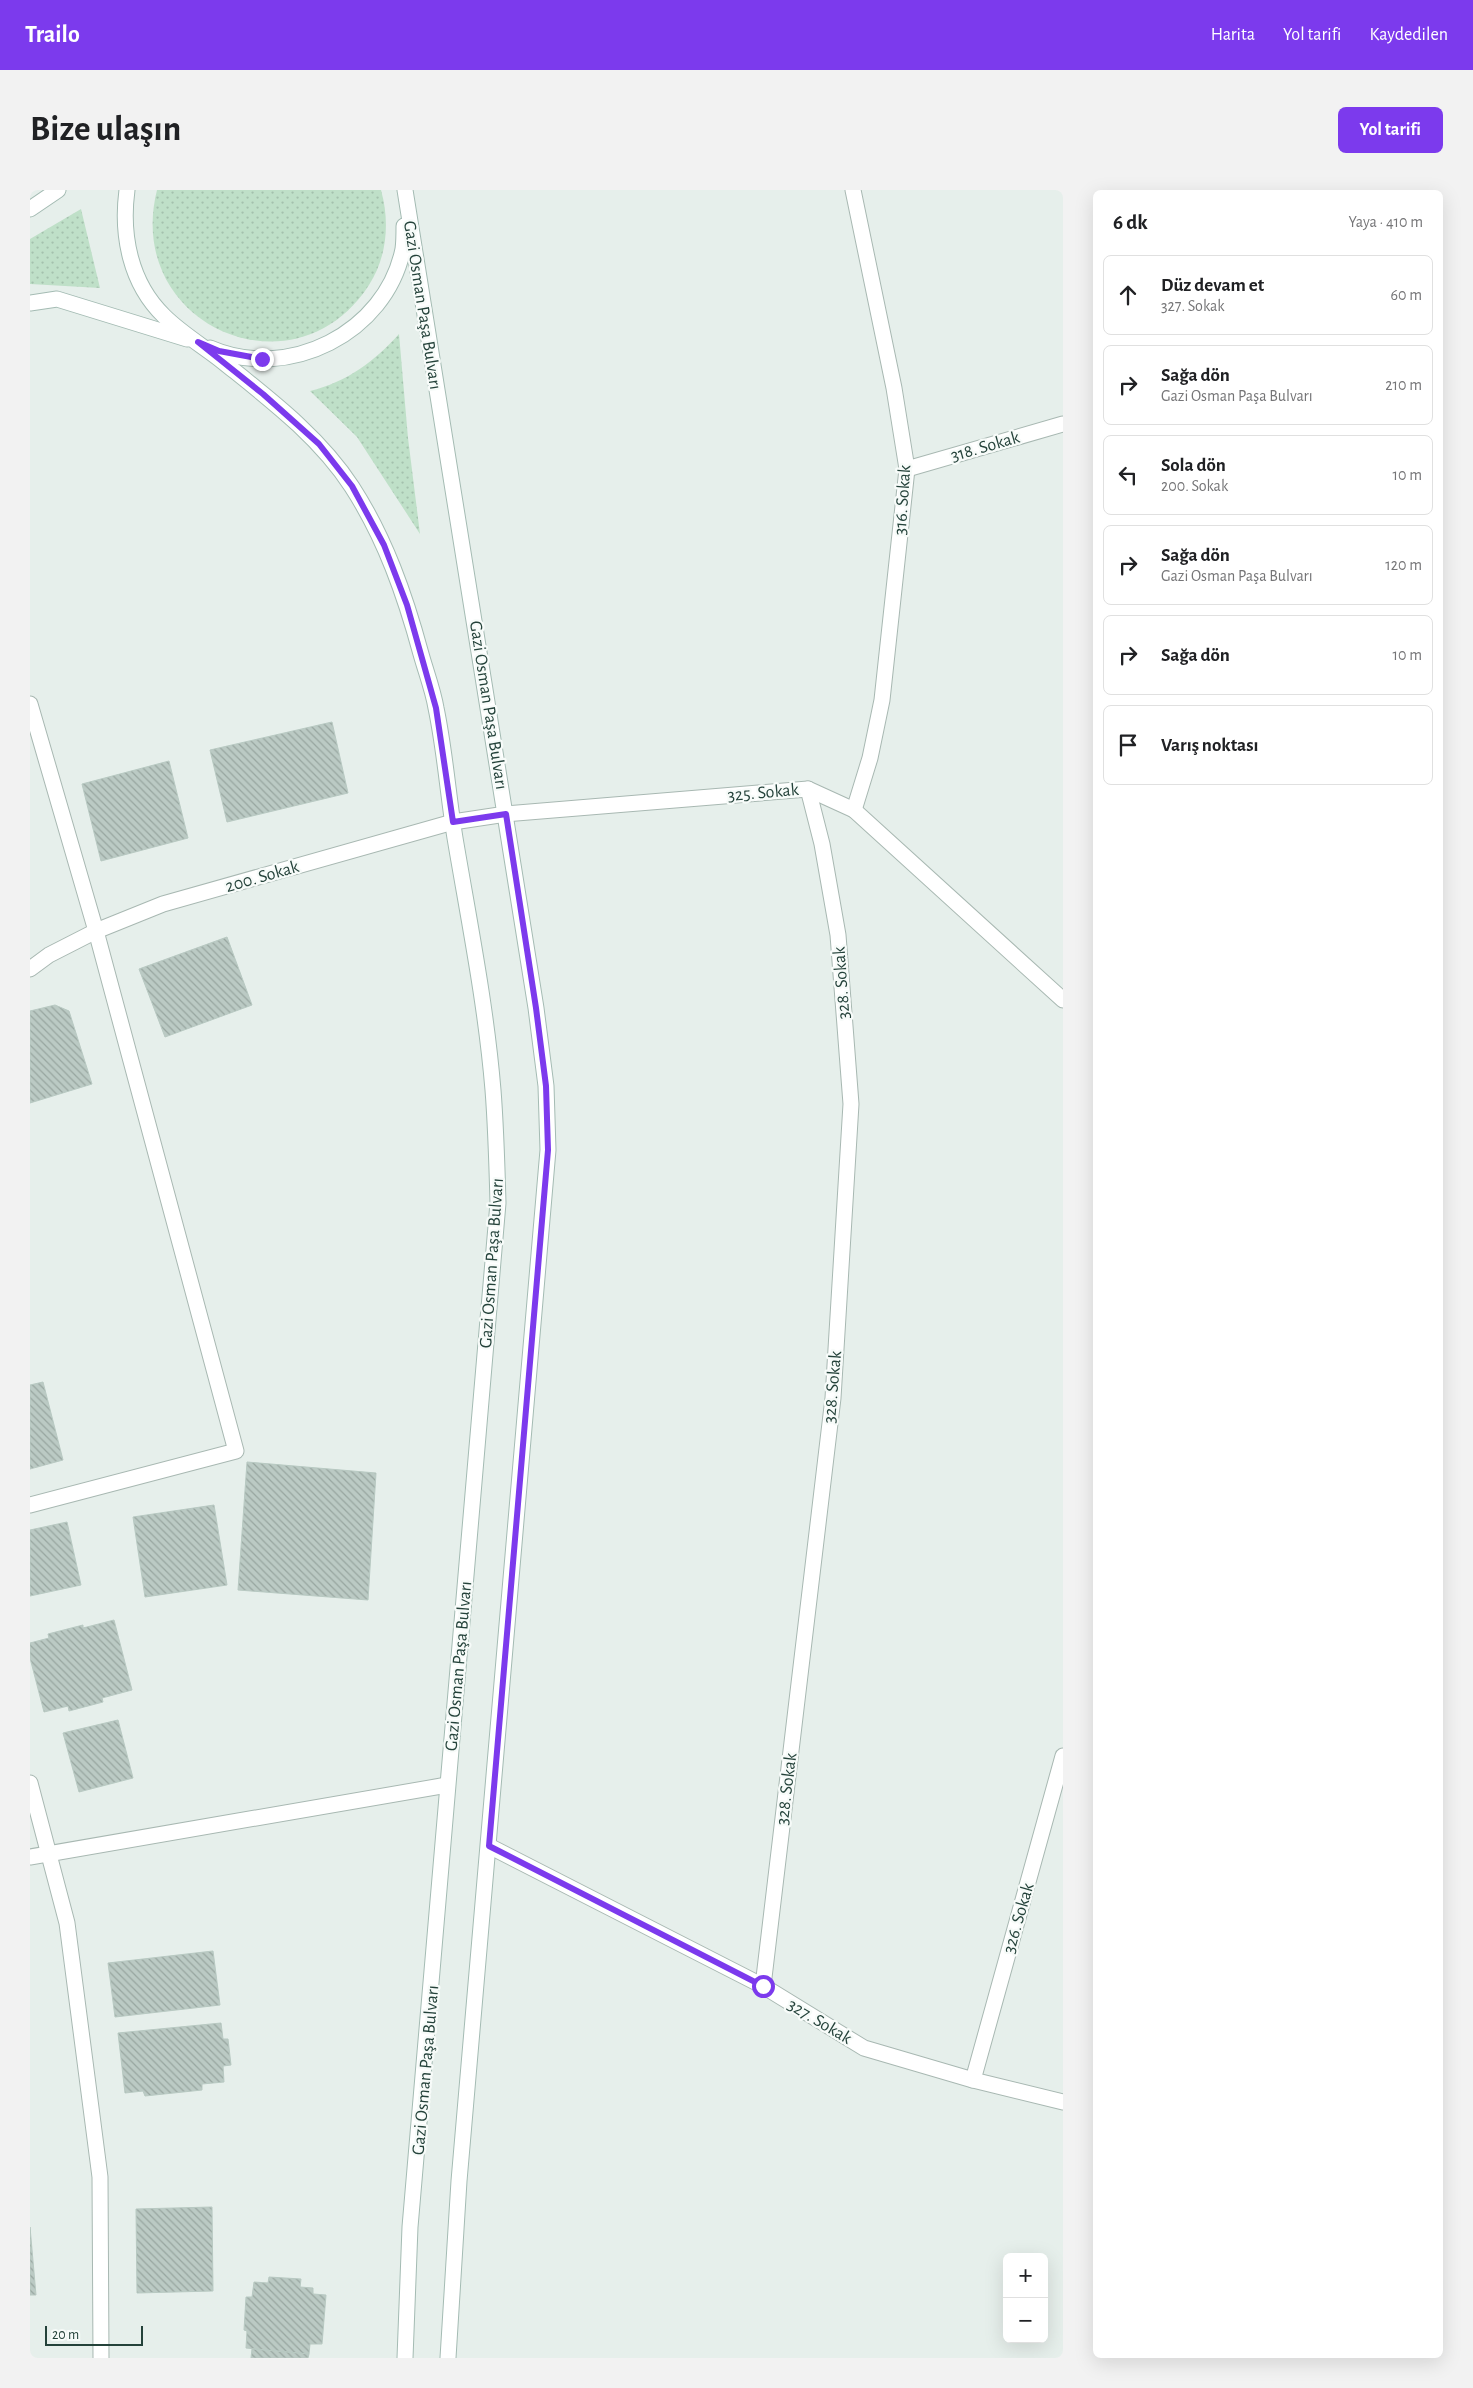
<!DOCTYPE html>
<html lang="tr">
<head>
<meta charset="utf-8">
<style>
	body { margin:0; font-family:"Alegreya Sans",sans-serif; background:#f2f2f2; color:#202124 }
	.controls { position:absolute; right:15px; bottom:15px; display:grid; overflow:hidden; border-radius:8px; box-shadow:0 5px 20px #0002 }
	.controls button { width:45px; height:45px; display:grid; place-items:center; padding:0; border:0; border-bottom:1px solid #e0e0e0; background:#fff; color:#202124; font:25px sans-serif }
	.scale { position:absolute; left:15px; bottom:12px; width:98px; box-sizing:border-box; padding-left:5px; border:2px solid #24423a; border-top:0; font-size:14px; line-height:18px; white-space:nowrap; color:#24423a; -webkit-text-stroke:4px #f7fbf9; paint-order:stroke }
	.stop { position:absolute; width:15px; height:15px; margin:-11px; border:4px solid #7c3aed; border-radius:50%; background:#fff }
	.stop.end { background:#7c3aed; border-color:#fff; box-shadow:0 1px 5px #0008 }
	.list { margin:0; padding:0; list-style:none }
	h2 { display:flex; justify-content:space-between; align-items:center; height:65px; margin:0; padding:0 20px; font-size:21px }
	h2 small { font-size:16px; font-weight:400; color:#757577 }
	.list li { display:grid; grid-template-columns:32px 1fr auto; gap:15px; align-items:center; box-sizing:border-box; height:80px; margin:0 10px 10px; padding:0 10px; border:1px solid #e0e0e0; border-radius:8px }
	.list b { display:block; font-size:19px; white-space:nowrap }
	.list p { margin:0; font-size:16px; white-space:nowrap; color:#757577 }
	.list em { font-size:16px; font-style:normal; color:#757577 }
	.icon { flex:none; width:28px; height:28px; fill:none; stroke:currentColor; stroke-width:2; stroke-linecap:round; stroke-linejoin:round }
	.map { position:relative; flex:none; width:1033px; height:2168px; overflow:hidden; border-radius:8px }
	header { display:flex; align-items:center; gap:30px; box-sizing:border-box; height:70px; padding:0 25px; background:#7c3aed; color:#fff }
	header strong { font-size:24px }
	nav { display:flex; gap:28px; margin-inline-start:auto; font-size:18px }
	.intro { display:flex; align-items:center; justify-content:space-between; box-sizing:border-box; height:120px; padding:0 30px }
	h1 { margin:0; font-size:35px }
	.button { padding:12px 22px; border-radius:8px; background:#7c3aed; color:#fff; font-size:18px; font-weight:700 }
	main { display:flex; gap:30px; padding:0 30px }
	aside { flex:1; background:#fff; border-radius:8px; box-shadow:0 5px 20px #0002 }
	.map>svg:first-child { display:block }
</style>
</head>
<body>
<header>
<strong>Trailo</strong>
<nav><a>Harita</a><a>Yol tarifi</a><a>Kaydedilen</a></nav>
</header>
<div class="intro"><h1>Bize ulaşın</h1><a class="button">Yol tarifi</a></div>
<main>
<div class="map">
<svg width="1033" height="2168" viewBox="0 0 1033 2168">
	<defs>
		<pattern id="grass-dots" width="8" height="8" patternUnits="userSpaceOnUse" patternTransform="scale(1.25)"><rect width="8" height="8" fill="#bfe0c8"/><path d="M2 2h.1M6 6h.1" fill="none" stroke="#a4c1ad" stroke-width="1.8" stroke-linecap="round"/></pattern>
		<pattern id="building-back-hatch" width="6" height="6" patternUnits="userSpaceOnUse" patternTransform="scale(1.25)"><rect width="6" height="6" fill="#bbcac4"/><path d="M-1 5l2 2M0 0l6 6M5-1l2 2" fill="none" stroke="#98a6a0"/></pattern>
	</defs>
	<rect width="100%" height="100%" fill="#e6efeb"/>
	<!-- grass -->
	<g fill="url(#grass-dots)">
		<path d="M127 0H351C360 32 357 67 339 95 265 210 93 135 127 0Z"/>
		<path d="M51 19 70 98 0 94V49Z"/>
		<path d="M369 144 378 248 390 344 327 247 280 201C317 192 345 171 369 144Z"/>
	</g>
	<!-- building -->
	<g fill="url(#building-back-hatch)" stroke="#b8c9c2">
		<path d="M302 532 318 603 197 632 180 560Z"/>
		<path d="M139 571 158 648 71 671 52 594Z"/>
		<path d="M197 747 222 815 135 847 109 779Z"/>
		<path d="M25 815 39 821 62 894 0 913V821Z"/>
		<path d="M13 1192 33 1270 0 1279V1195Z"/>
		<path d="M217 1272 346 1283 338 1410 208 1400Z"/>
		<path d="M184 1315 197 1395 115 1407 103 1327Z"/>
		<path d="M37 1332 51 1395 0 1406V1340Z"/>
		<path d="M84 1430 102 1500 72 1508 73 1512 39 1521 38 1516 14 1522 0 1468V1453L19 1448 18 1444 53 1435V1438Z"/>
		<path d="M88 1530 103 1588 49 1602 33 1543Z"/>
		<path d="M183 1761 190 1815 85 1827 78 1773Z"/>
		<path d="M191 1833 193 1849H198L201 1875 193 1876 194 1892 172 1894V1900L115 1906 113 1901 95 1903 88 1843Z"/>
		<path d="M182 2017 183 2101 107 2103 106 2019Z"/>
		<path d="M0 2037 6 2105H0Z"/>
		<path d="M239 2087 271 2089 270 2097 283 2098V2104L296 2105 292 2154H280L279 2164 216 2158 217 2141 214 2140 216 2107H222L224 2092 238 2093Z"/>
		<path d="M222 2159 279 2164 278 2168H221Z"/>
	</g>
	<g fill="none" stroke-linecap="round" stroke-linejoin="round">
		<defs>
			<g id="street">
				<path d="M823 0 864 198 877 279 852 510 840 568 824 620"/>
				<path d="M877 279 1033 234"/>
				<path d="M0 514 66 741 206 1261 0 1315"/>
				<path d="M0 779 19 765 66 741 133 714 423 632 476 624 778 599 824 620 1033 810"/>
				<path d="M0 1593 37 1733 70 1987 71 2168"/>
				<path d="M459 1656 733 1796 834 1858 943 1890 1033 1912"/>
				<path d="M0 1667 417 1595"/>
				<path d="M733 1796 803 1208 821 914 808 745 792 654 778 599"/>
				<path d="M943 1890 1033 1566"/>
			</g>
			<g id="secondary">
				<path d="M97 0C91 45 100 93 134 126 151 143 173 156 192 171 238 208 289 246 322 297 355 348 375 405 391 464 396 482 403 500 406 518 415 561 418 605 425 648 439 731 456 815 463 900 466 938 467 976 468 1013L380 2037 375 2168"/>
				<path d="M375 0 506 818 516 896 518 960 429 1991 418 2168"/>
				<path d="M0 19 28 0"/>
				<path d="M0 113 27 109 157 149"/>
				<path d="M180 158C258 192 356 143 373 59 374 52 374 43 374 36"/>
			</g>
		</defs>
		<!-- street casing -->
		<use href="#street" stroke="#a8b8b2" stroke-width="17"/>
		<!-- secondary casing -->
		<use href="#secondary" stroke="#a4bbb3" stroke-width="17"/>
		<!-- street -->
		<use href="#street" stroke="#fff" stroke-width="15"/>
		<!-- secondary -->
		<use href="#secondary" stroke="#fff" stroke-width="15"/>
	</g>
	<g fill="none" stroke-linecap="round" stroke-linejoin="round">
		<!-- route -->
		<path stroke="#7c3aed" stroke-width="6" d="M232 169 189 161 168 152 233 204 289 254 322 296 354 355 377 415 406 518 423 632 476 624 506 818 516 896 518 960 459 1656 733 1796"/>
	</g>
	<g text-anchor="middle" stroke-width="4.5" stroke-linejoin="round" paint-order="stroke">
		<!-- street labels -->
		<g font-size="18" fill="#24423a" stroke="#f7fbf9">
			<text transform="translate(393 115) rotate(81)" y="6">Gazi Osman Paşa Bulvarı</text>
			<text transform="translate(955 256) rotate(-16)" y="6">318. Sokak</text>
			<text transform="translate(872 310) rotate(-86)" y="6">316. Sokak</text>
			<text transform="translate(459 515) rotate(81)" y="6">Gazi Osman Paşa Bulvarı</text>
			<text transform="translate(733 602) rotate(-5)" y="6">325. Sokak</text>
			<text transform="translate(232 686) rotate(-16)" y="6">200. Sokak</text>
			<text transform="translate(811 793) rotate(-94)" y="6">328. Sokak</text>
			<text transform="translate(461 1073) rotate(-86)" y="6">Gazi Osman Paşa Bulvarı</text>
			<text transform="translate(802 1197) rotate(-85)" y="6">328. Sokak</text>
			<text transform="translate(428 1476) rotate(-85)" y="6">Gazi Osman Paşa Bulvarı</text>
			<text transform="translate(756 1599) rotate(-83)" y="6">328. Sokak</text>
			<text transform="translate(988 1728) rotate(-74)" y="6">326. Sokak</text>
			<text transform="translate(790 1831) rotate(31)" y="6">327. Sokak</text>
			<text transform="translate(395 1880) rotate(-85)" y="6">Gazi Osman Paşa Bulvarı</text>
		</g>
	</g>
</svg>
<div class="controls">
<button>+</button>
<button>−</button>
</div>
<div class="scale">20 m</div>
<div class="stop" style="left:733px;top:1796px"></div>
<div class="stop end" style="left:232px;top:169px"></div>
</div>
<aside>
<h2>6 dk<small>Yaya · 410 m</small></h2>
<ul class="list">
<li><svg class="icon" aria-label="ahead" viewBox="0 0 24 24"><path d="M12 20V5M6 11l6-6 6 6"/></svg><div><b>Düz devam et</b><p>327. Sokak</p></div><em>60 m</em></li>
<li><svg class="icon" aria-label="right" viewBox="0 0 24 24"><path d="M7 20v-9h11M14 6l5 5-5 5"/></svg><div><b>Sağa dön</b><p>Gazi Osman Paşa Bulvarı</p></div><em>210 m</em></li>
<li><svg class="icon" aria-label="left" viewBox="0 0 24 24"><path d="M17 20v-9H6M10 6l-5 5 5 5"/></svg><div><b>Sola dön</b><p>200. Sokak</p></div><em>10 m</em></li>
<li><svg class="icon" aria-label="right" viewBox="0 0 24 24"><path d="M7 20v-9h11M14 6l5 5-5 5"/></svg><div><b>Sağa dön</b><p>Gazi Osman Paşa Bulvarı</p></div><em>120 m</em></li>
<li><svg class="icon" aria-label="right" viewBox="0 0 24 24"><path d="M7 20v-9h11M14 6l5 5-5 5"/></svg><div><b>Sağa dön</b></div><em>10 m</em></li>
<li><svg class="icon" aria-label="arrive" viewBox="0 0 24 24"><path d="M6 21V4h12l-3 4 3 4H6"/></svg><div><b>Varış noktası</b></div></li>
</ul>
</aside>
</main>
</body>
</html>
